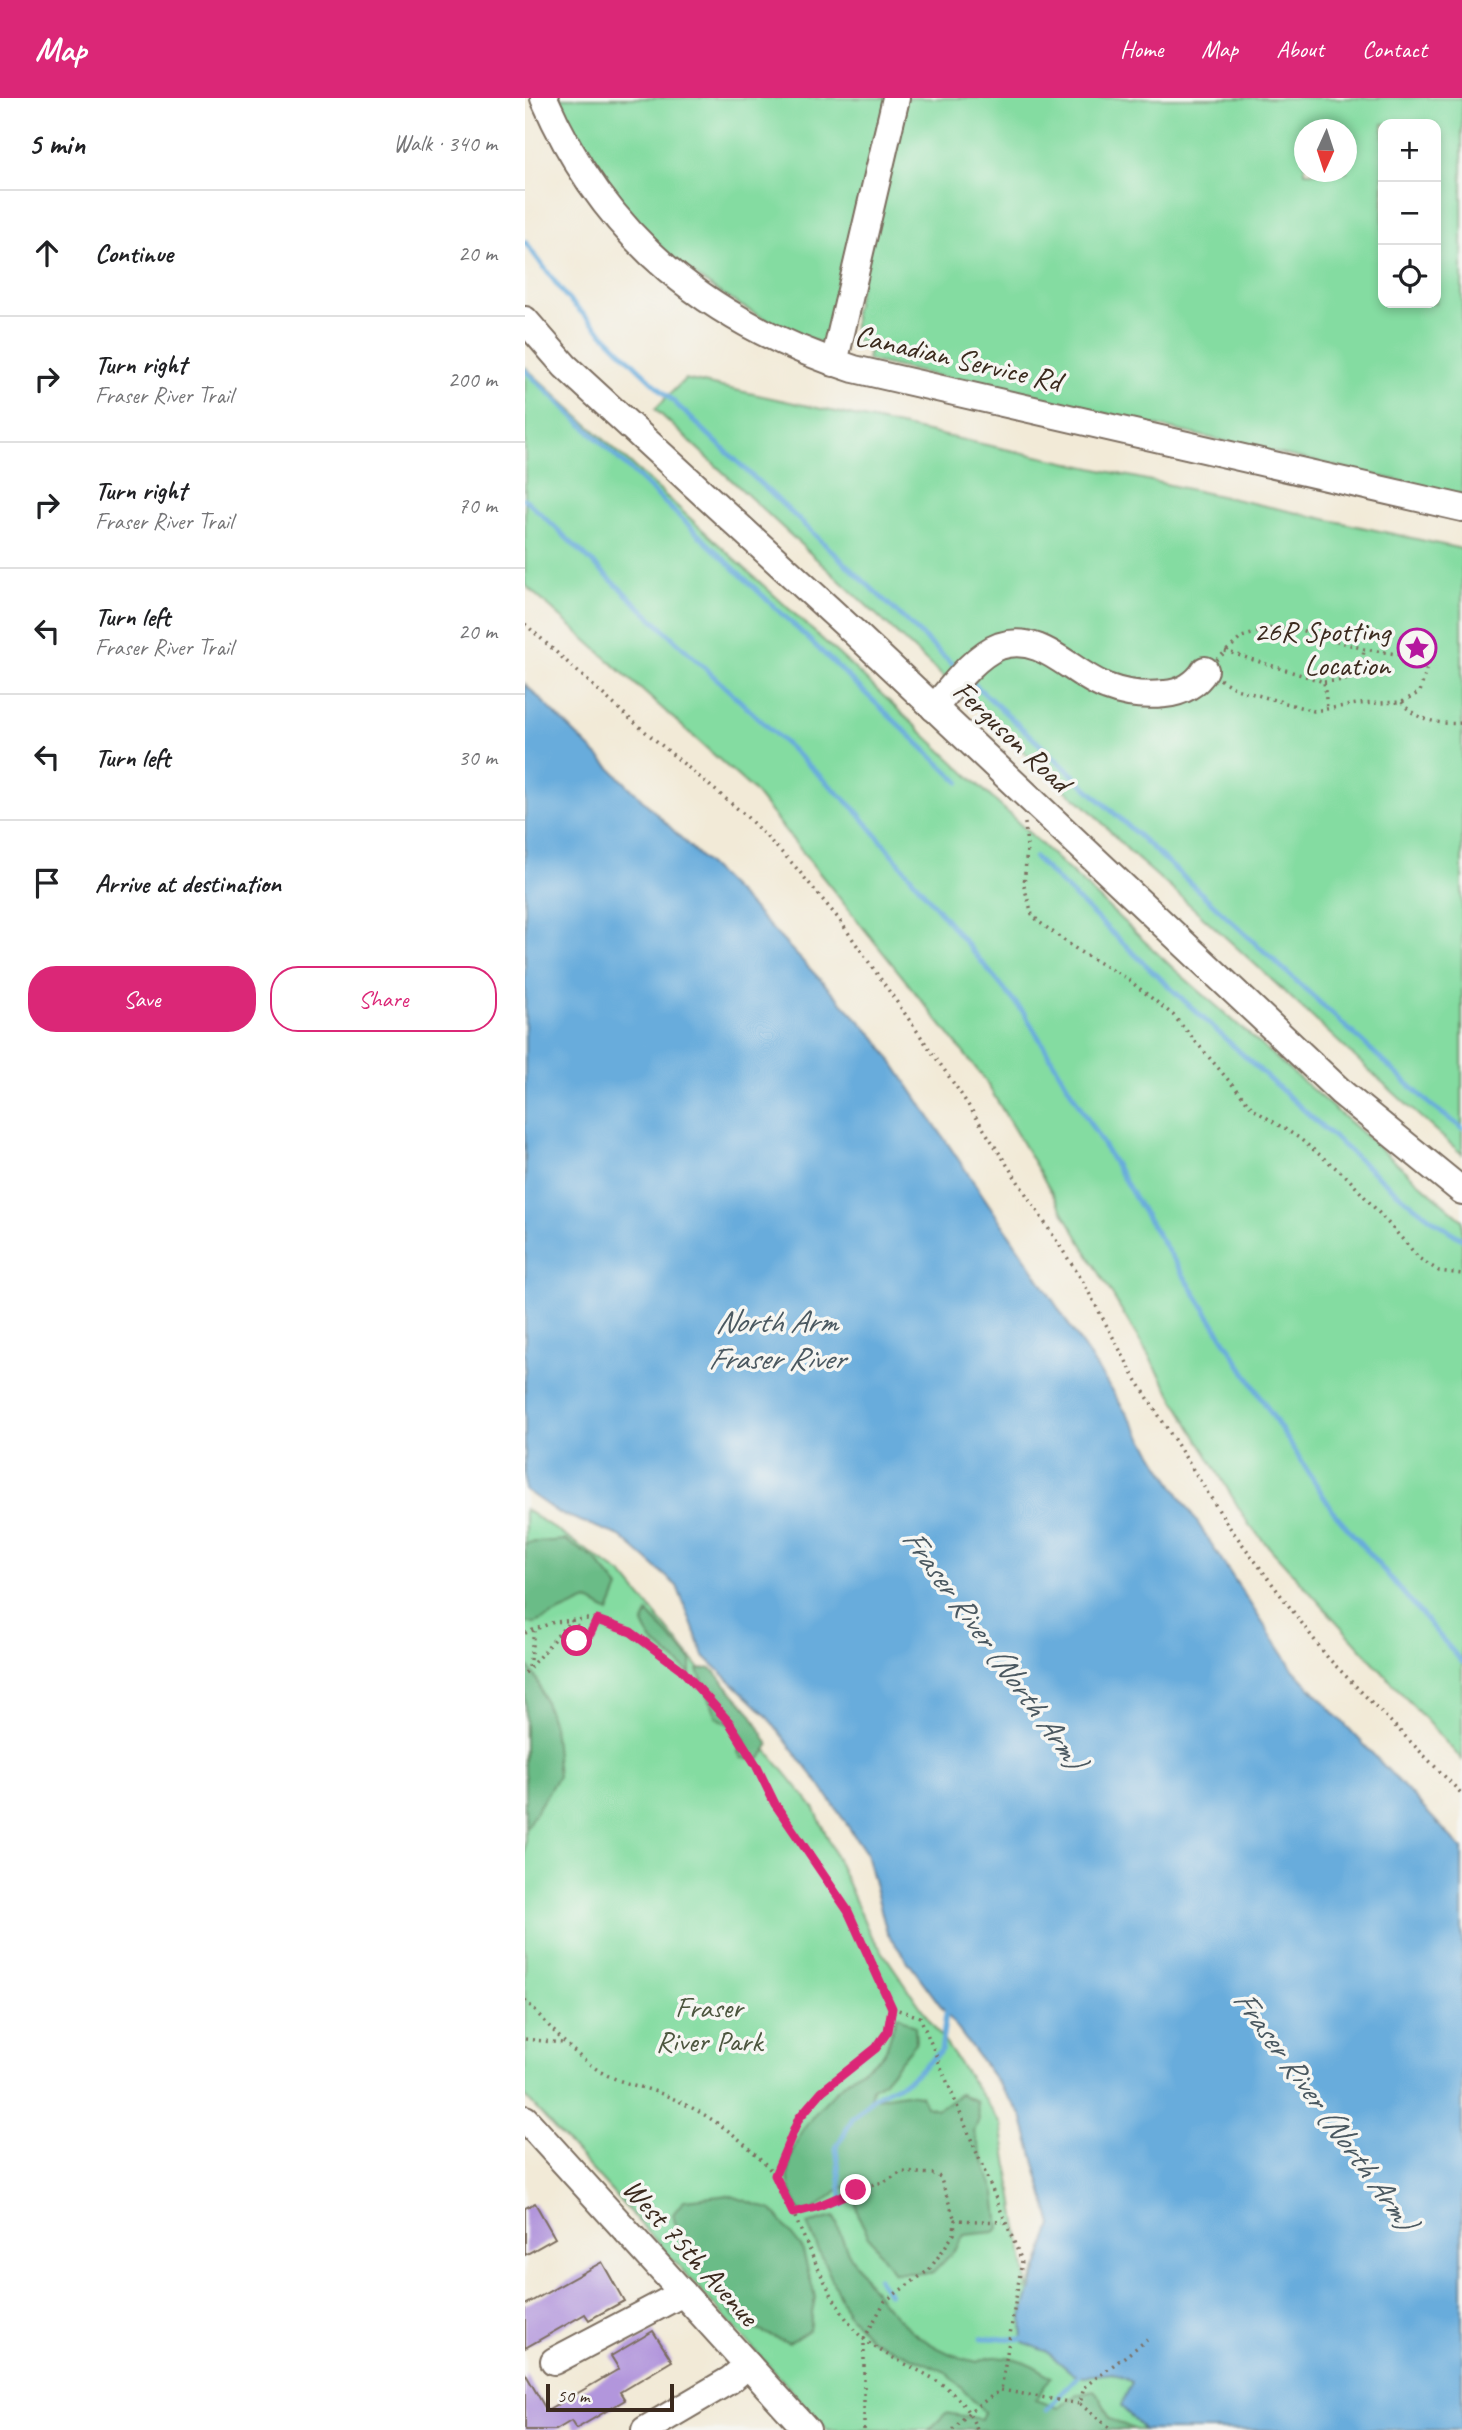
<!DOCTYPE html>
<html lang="en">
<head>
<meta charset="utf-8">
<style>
	body { margin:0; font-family:Caveat,sans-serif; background:#f6f6f6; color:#202124 }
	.controls { position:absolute; right:21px; top:21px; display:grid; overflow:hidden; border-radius:14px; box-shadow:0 4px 10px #0003 }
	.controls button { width:63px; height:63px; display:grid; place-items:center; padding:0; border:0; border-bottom:2px solid #e0e0e0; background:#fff; color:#202124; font:35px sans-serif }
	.compass { position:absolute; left:769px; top:21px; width:63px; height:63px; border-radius:50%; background:#fff; box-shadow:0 4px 10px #0003; rotate:183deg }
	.scale { position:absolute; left:21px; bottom:18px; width:128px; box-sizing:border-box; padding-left:7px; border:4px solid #3b2a1e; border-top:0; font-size:19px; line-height:24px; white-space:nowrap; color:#3b2a1e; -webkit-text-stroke:5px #f6f6f2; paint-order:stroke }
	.stop { position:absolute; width:21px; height:21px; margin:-16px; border:5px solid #db2777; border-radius:50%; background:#fff }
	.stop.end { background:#db2777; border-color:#fff; box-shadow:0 2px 7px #0008 }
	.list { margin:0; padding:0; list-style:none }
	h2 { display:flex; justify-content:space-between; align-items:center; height:91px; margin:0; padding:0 28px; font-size:30px }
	h2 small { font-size:23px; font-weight:400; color:#757577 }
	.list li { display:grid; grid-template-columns:46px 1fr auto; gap:21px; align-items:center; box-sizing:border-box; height:126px; padding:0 28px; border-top:2px solid #e0e0e0 }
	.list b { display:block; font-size:26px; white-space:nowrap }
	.list p { margin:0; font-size:23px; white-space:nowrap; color:#757577 }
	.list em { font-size:23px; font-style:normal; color:#757577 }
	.actions { display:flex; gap:14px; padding:21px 28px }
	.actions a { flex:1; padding:16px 0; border:2px solid #db2777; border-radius:28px; text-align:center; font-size:24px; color:#db2777 }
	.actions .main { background:#db2777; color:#fff }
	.icon { flex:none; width:38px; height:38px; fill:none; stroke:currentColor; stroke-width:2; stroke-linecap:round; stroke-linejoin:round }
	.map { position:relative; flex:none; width:937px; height:2332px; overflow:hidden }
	header { display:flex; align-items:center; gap:42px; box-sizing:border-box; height:98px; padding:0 35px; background:#db2777; color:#fff }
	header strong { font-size:33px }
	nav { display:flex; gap:38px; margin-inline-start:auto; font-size:24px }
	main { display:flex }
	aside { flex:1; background:#fff }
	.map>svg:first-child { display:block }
</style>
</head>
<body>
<header>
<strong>Map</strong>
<nav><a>Home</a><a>Map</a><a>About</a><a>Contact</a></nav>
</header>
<main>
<aside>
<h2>5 min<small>Walk · 340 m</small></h2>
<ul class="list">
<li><svg class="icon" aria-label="ahead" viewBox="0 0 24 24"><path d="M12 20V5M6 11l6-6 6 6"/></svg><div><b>Continue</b></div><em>20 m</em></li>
<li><svg class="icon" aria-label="right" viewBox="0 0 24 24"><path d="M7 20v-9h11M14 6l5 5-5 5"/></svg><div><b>Turn right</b><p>Fraser River Trail</p></div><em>200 m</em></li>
<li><svg class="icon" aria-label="right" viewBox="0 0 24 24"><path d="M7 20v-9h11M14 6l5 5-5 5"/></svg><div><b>Turn right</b><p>Fraser River Trail</p></div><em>70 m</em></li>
<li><svg class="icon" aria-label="left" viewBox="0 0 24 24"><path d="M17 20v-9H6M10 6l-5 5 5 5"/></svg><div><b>Turn left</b><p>Fraser River Trail</p></div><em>20 m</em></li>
<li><svg class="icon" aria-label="left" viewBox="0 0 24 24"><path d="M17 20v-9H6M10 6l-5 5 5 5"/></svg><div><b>Turn left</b></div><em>30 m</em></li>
<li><svg class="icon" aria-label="arrive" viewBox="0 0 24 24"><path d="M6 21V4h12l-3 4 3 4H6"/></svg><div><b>Arrive at destination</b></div></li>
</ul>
<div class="actions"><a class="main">Save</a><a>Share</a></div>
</aside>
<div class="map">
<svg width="937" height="2332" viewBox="0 0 937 2332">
	<rect width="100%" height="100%" fill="#f6f6f2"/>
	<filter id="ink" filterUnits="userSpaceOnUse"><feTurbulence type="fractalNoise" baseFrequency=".0143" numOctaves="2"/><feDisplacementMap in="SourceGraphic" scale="14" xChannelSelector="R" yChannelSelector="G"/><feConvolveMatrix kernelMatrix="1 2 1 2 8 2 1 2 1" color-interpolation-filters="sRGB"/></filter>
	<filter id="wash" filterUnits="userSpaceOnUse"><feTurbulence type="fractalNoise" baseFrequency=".00686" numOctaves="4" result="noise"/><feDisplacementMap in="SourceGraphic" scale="28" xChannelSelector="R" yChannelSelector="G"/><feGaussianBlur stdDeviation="1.57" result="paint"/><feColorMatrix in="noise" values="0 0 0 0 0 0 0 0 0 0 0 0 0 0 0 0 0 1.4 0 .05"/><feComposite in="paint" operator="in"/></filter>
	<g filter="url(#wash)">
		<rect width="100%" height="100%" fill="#f2ead7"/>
		<!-- green -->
		<g fill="#84dca1" stroke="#608360" stroke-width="2" fill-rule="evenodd">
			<path d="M32 0H364L303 248C207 214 122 153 67 66 54 45 43 22 32 0Z"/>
			<path d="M379 0H937V397L342 262 345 246 329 242V214ZM858 26H911V205H858ZM780 32H822V74H780Z"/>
			<path d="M0 269 333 574 649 871 937 1122V1662L724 1427 458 979 227 691 0 487Z"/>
			<path d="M160 281 937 451V1056C828 961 727 859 617 765 590 742 570 712 540 692L130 311Z"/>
			<path d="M0 1411 98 1477 290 1711 344 1834 476 2026 503 2191 517 2159 682 2332H302L0 1998Z"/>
		</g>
		<!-- forest -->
		<g fill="#6bbc87" stroke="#537352" stroke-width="2">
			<path d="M40 1442 71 1462 94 1490 84 1514 62 1502 10 1525H0V1445Z"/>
			<path d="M123 1515 166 1562V1576L126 1542 118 1526Z"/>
			<path d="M0 1564 12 1581 28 1627 33 1678 0 1731Z"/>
			<path d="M186 1570 226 1615 244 1647 236 1661 216 1660 213 1654 220 1643 214 1633 192 1619 173 1572Z"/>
			<path d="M373 1917 390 1929 391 1945 357 1985 347 1990 345 2001 380 1995 396 1997 400 2008 413 2011 435 1996 451 2003 454 2021 449 2034 470 2095 474 2130 469 2134 439 2137 431 2151 408 2175H369C356 2158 343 2139 334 2119 330 2109 333 2102 326 2088 306 2090 297 2112 278 2117 239 2066 287 2013 326 1979 335 1971 349 1966 357 1957 366 1947 366 1928 373 1917Z"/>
			<path d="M204 2097 247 2112 277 2150 290 2199 284 2232 264 2245 215 2225 156 2151 148 2116 159 2102Z"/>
			<path d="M309 2119C315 2132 318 2147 326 2159 357 2209 393 2252 453 2264 477 2251 506 2264 526 2279L510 2302 534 2310 551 2297 569 2293 576 2301 585 2321 611 2332H404L421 2315 456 2321 459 2314 421 2274 345 2241 322 2215 282 2126Z"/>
		</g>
		<!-- water -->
		<path fill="#67acdc" stroke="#516b7d" stroke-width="2" d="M0 586 222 805 351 940 507 1170 767 1570 937 1751V2332H619L596 2308 607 2284 588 2275 560 2278 547 2275 521 2253 498 2244 497 2218 527 2127 497 2018 362 1835 341 1755 295 1687 240 1616 179 1558 152 1488 95 1438 32 1414 0 1392Z"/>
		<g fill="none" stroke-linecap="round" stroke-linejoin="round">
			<!-- stream -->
			<g stroke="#67acdc" stroke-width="5">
				<path d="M0 144 42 200 115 272 430 569"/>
				<path d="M0 272 434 684"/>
				<path d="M0 401 329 710 499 915 619 1115 808 1413 937 1564"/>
				<path d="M448 585 907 1008 937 1030"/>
				<path d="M510 760C592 841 676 919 761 996 817 1046 873 1102 937 1141"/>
				<path d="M318 2107 311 2050 328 2020 350 1998 383 1982 416 1953 421 1915"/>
				<path d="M353 2181 364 2196"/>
				<path d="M456 2240 498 2241"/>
				<path d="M522 2312 554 2277"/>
			</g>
		</g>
		<g id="blocks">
			<!-- building -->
			<g fill="#b296dc">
				<path d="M10 2105 30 2140 0 2157V2110Z"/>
				<path d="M77 2164 99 2203 64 2222 60 2216 0 2250V2207Z"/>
				<path d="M128 2233 147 2263 95 2294 100 2302 51 2331 46 2323 31 2332H0V2275L22 2313 94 2271 86 2258Z"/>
			</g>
		</g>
	</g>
	<g filter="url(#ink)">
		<use href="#blocks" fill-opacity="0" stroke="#7b6d5f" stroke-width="2"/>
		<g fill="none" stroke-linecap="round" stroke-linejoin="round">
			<defs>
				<g id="minor">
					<path d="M19 0C80 141 185 225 329 271L937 410"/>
					<path d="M0 222 40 268 330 535 817 995 937 1093"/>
					<path d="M309 265 371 0"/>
					<path d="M409 610C426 590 450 557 475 548 517 534 546 576 582 589 600 596 621 598 640 596 656 595 672 586 680 572"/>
					<path d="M0 2021 282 2332"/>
					<path d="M29 2263 158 2195"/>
					<path d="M120 2332 205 2282 223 2267"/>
				</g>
			</defs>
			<!-- minor casing -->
			<use href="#minor" stroke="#7b6d5f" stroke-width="30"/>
			<!-- path -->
			<g stroke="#7b6d5f" stroke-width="3.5" stroke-dasharray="2 5" stroke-linecap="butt">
				<path d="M0 526 104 620 220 717 268 766 313 820 434 993 557 1182 609 1278 703 1427 803 1560 937 1696"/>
				<path d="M750 529 772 531 839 551 904 561 895 594 877 604 832 606 789 613 711 591 680 572 717 539Z"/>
				<path d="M700 553 799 584 802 610"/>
				<path d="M799 584 820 582 836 573 839 552"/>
				<path d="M877 604C889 622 916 627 937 625"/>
				<path d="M500 725 502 750 499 788 507 816 514 824 558 856 600 879 648 917 728 1011 774 1040 822 1079 895 1161 914 1173 937 1176"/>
				<path d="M46 1522 61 1536 58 1540"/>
				<path d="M0 1535 29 1524 61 1521 81 1524 106 1534 156 1571 204 1624 231 1667 250 1706 323 1813 345 1856 367 1910 363 1933 351 1950 297 1993 274 2020 250 2077"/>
				<path d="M34 1536C51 1550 63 1539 72 1523"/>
				<path d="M4 1569 9 1533"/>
				<path d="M0 1575 44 1524"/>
				<path d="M0 1902C23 1926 45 1954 73 1972 94 1986 119 1988 142 1998 181 2014 221 2042 248 2075 255 2084 260 2098 265 2108 281 2143 311 2219 340 2242 382 2275 429 2274 452 2332"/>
				<path d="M367 1910 395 1919 497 2163 476 2292"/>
				<path d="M0 1941 38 1945"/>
				<path d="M268 2115 291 2109 335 2089 359 2084 377 2074 410 2076 415 2079 430 2122"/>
				<path d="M555 2306 587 2332"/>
				<path d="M339 2332V2241L360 2203 404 2172 429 2136 430 2122 478 2124"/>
				<path d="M428 2332 445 2313 476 2292 555 2306 559 2289 622 2242"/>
			</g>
			<!-- minor -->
			<use href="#minor" stroke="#fff" stroke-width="26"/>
		</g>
	</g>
	<g fill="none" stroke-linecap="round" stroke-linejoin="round" filter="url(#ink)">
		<!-- route -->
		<path stroke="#db2777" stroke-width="9" d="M52 1543 65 1536 72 1522 106 1534 156 1571 204 1624 231 1667 250 1706 323 1813 367 1910 363 1933 351 1950 297 1993 274 2020 250 2077 268 2115 291 2109 331 2092"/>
	</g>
	<!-- icons -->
	<defs>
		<symbol id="sight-ring" viewBox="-11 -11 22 22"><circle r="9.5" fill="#f6f6f2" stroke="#b5179e" stroke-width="1.5"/><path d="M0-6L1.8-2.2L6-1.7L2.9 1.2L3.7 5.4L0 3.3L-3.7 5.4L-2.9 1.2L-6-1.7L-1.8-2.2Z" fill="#b5179e"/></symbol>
	</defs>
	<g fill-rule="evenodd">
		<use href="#sight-ring" x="870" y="528" width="44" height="44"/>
	</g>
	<g text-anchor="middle" stroke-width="7" stroke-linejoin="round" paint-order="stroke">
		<!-- street labels -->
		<g font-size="30" fill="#3b2a1e" stroke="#f6f6f2">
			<text transform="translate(433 260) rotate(13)" y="10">Canadian Service Rd</text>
			<text transform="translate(487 638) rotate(43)" y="10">Ferguson Road</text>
			<text transform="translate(166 2154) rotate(48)" y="10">West 75th Avenue</text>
		</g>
		<!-- poi labels -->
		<g font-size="30" fill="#3b2a1e" stroke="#f6f6f2" text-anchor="end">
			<text x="865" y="543">26R Spotting<tspan x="865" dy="34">Location</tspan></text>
		</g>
		<!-- park labels -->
		<g font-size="30" fill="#4d563f" stroke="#f6f6f2">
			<text x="184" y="1919">Fraser<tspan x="184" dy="34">River Park</tspan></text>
		</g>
		<!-- water labels -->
		<g font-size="32" font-style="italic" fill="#4a5860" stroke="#f6f6f2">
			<text x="251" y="1234">North Arm<tspan x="251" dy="37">Fraser River</tspan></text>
			<text transform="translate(469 1550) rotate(54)" y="11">Fraser River (North Arm)</text>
			<text transform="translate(800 2011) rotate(54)" y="11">Fraser River (North Arm)</text>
		</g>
	</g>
</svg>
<div class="controls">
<button>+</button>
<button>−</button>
<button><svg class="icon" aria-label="locate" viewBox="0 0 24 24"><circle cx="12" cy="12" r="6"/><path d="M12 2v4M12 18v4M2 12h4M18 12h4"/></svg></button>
</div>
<svg class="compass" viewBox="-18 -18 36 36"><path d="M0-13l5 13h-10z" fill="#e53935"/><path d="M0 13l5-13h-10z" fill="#757577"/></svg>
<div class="scale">50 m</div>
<div class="stop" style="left:52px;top:1543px"></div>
<div class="stop end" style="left:331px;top:2092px"></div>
</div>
</main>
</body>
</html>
